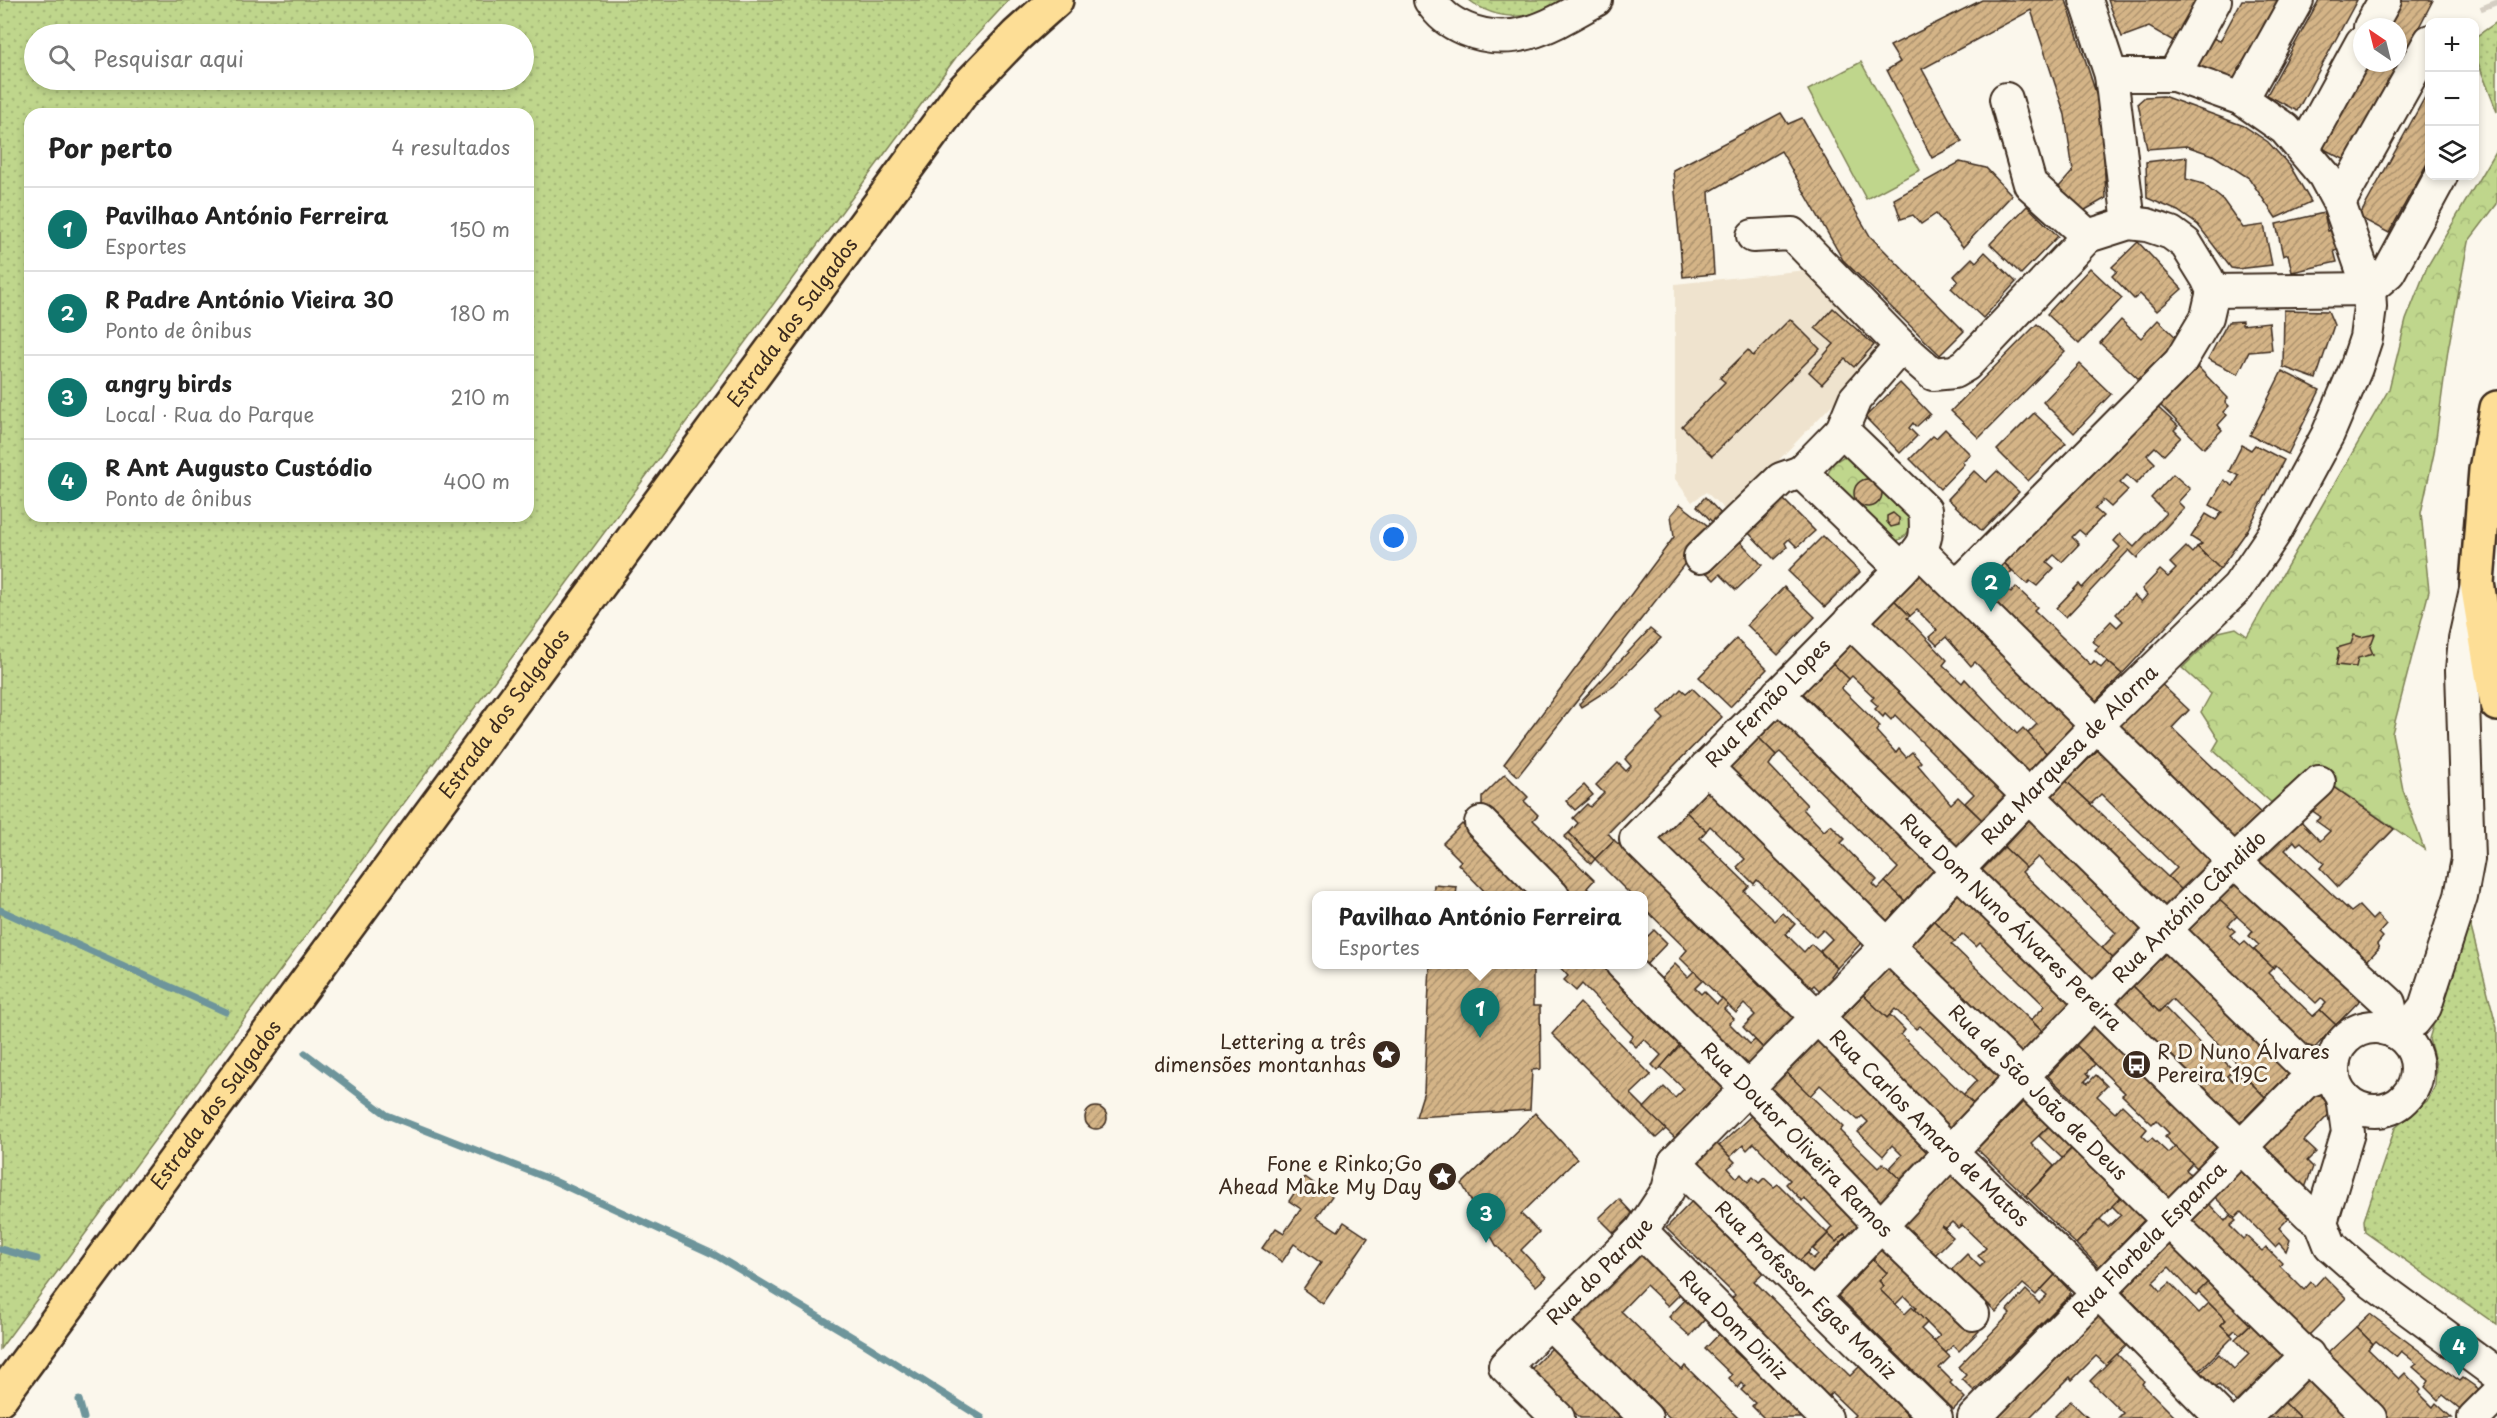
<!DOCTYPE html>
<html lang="pt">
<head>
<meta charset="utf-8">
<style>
	body { margin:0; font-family:"Playpen Sans",sans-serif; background:#f6f6f6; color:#222 }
	.controls { position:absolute; right:18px; top:18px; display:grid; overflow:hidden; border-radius:12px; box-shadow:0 3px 9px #0003 }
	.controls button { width:54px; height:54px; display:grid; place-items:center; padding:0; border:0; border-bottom:2px solid #e0e0e0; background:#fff; color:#222; font:30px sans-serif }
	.compass { position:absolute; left:2353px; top:18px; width:54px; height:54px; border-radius:50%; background:#fff; box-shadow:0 3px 9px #0003; rotate:325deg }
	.you { position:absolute; left:1394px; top:538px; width:21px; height:21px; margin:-15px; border:4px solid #fff; border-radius:50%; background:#1a73e8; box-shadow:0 0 0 9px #1a73e833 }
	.badge { display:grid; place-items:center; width:39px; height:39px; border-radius:50%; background:#0f766e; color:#fff; font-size:20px; font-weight:700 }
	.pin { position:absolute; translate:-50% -50px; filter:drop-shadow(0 2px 3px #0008) }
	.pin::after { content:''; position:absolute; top:32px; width:21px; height:18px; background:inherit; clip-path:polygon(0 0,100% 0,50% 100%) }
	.popup { position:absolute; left:1312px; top:891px; width:336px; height:78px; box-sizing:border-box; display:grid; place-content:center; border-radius:12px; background:#fff; filter:drop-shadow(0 2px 4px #0005); font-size:20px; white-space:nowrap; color:#767676 }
	.popup b { font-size:22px; color:#222 }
	.popup::after { content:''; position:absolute; left:50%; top:100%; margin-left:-12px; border:12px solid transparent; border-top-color:#fff }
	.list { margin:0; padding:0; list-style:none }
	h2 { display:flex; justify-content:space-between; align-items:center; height:78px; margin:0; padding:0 24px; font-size:26px }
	h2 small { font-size:20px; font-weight:400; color:#767676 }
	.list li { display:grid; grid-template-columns:39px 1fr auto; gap:18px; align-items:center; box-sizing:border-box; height:84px; padding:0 24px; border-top:2px solid #e0e0e0 }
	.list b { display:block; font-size:22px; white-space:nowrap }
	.list p { margin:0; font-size:20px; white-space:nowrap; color:#767676 }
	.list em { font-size:20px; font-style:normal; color:#767676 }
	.icon { flex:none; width:33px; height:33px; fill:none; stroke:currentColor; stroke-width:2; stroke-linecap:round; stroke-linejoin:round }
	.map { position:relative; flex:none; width:2497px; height:1418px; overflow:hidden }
	.search { position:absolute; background:#fff; box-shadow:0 3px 9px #0003; left:24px; top:24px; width:510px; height:66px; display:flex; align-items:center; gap:15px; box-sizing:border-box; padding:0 21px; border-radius:33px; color:#767676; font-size:22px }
	.panel { position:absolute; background:#fff; box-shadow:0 3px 9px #0003; left:24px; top:108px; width:510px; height:414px; border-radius:18px }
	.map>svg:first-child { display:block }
</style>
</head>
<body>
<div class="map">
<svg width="2497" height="1418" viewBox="0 0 2497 1418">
	<defs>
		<pattern id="grass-dots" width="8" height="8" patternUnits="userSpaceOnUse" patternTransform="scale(1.5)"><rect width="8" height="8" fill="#bfd68c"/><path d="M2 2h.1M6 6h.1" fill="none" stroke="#a5b878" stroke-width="1.8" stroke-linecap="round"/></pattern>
		<pattern id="forest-crowns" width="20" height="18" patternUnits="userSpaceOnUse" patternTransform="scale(1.5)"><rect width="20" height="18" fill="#bfd68c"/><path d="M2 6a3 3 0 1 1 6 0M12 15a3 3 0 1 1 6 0" fill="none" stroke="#a5b878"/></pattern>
		<pattern id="building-hatch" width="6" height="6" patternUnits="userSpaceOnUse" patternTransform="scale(1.5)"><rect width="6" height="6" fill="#d4b487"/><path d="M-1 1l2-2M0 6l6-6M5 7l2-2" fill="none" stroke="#ad936e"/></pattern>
	</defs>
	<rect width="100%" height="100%" fill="#fbf7ec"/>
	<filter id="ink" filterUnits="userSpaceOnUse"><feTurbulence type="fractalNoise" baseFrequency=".0167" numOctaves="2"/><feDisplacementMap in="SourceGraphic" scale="12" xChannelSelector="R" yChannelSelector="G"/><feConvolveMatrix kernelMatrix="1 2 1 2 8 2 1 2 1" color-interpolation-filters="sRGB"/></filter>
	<g filter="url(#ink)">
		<!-- built -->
		<path fill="#efe3ce" d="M1815 269 1889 345 1728 513 1706 492 1692 502 1675 479V284Z"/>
		<!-- grass -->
		<g fill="url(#grass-dots)" stroke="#7d8055" stroke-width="1.5" fill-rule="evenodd">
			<path d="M0 0H1009L957 56 0 1349ZM34 34H524V80H34ZM30 114H528V516H30Z"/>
			<path d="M1469 0H1563C1533 20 1499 23 1469 0Z"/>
			<path d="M2497 22V112L2475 55 2474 38Z"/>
			<path d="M2468 916 2497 1028V1325L2365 1232 2364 1220 2395 1128 2428 1100 2435 1086 2436 1065 2429 1039 2464 922Z"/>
		</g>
		<!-- forest -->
		<g fill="url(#forest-crowns)" stroke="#7d8055" stroke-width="1.5">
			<path d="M2497 148V204L2468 242 2448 350 2434 453 2421 513 2429 591 2392 733 2403 790 2424 849 2311 770 2275 806 2213 750 2219 740 2201 712 2211 694 2182 668 2219 632 2236 628 2247 636 2389 389 2406 320 2427 267Z"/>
			<path d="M1849 453 1911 511 1914 524 1905 536 1894 543 1824 482 1833 463Z"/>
		</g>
		<!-- pitch -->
		<path fill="#bfd68c" stroke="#7d8055" stroke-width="1.5" d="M1861 62 1920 170 1866 199 1808 90Z"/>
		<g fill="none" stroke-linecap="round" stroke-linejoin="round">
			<!-- stream -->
			<g stroke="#6e959b" stroke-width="7">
				<path d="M0 910 226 1012"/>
				<path d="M305 1053 387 1115 552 1180 715 1255 866 1345 982 1418"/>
				<path d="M0 1249 37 1259"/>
				<path d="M79 1400 84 1418"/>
			</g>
		</g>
		<!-- building -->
		<g fill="url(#building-hatch)" stroke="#3b2a1e" stroke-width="1.5">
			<path d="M1982 0H2066L2102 112 2106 198 2080 213 2059 187 2073 171 2065 115 2031 10 1922 69 1962 142 1932 158 1887 70 1900 62 1890 46Z"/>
			<path d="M2108 0H2201L2177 43 2149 27 2122 37Z"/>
			<path d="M2242 0H2281L2237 82 2192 67 2203 34 2220 41Z"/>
			<path d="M2319 0H2357L2297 111 2267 95Z"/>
			<path d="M2396 0H2433L2349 162 2320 147 2364 63H2398V27H2382Z"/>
			<path d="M2430 88V158L2389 233 2359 217Z"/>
			<path d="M2163 96 2244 126 2268 142 2290 166 2311 202 2276 218 2249 178 2213 155 2186 146 2147 149 2138 103 2145 97Z"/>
			<path d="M1781 113 1788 124 1802 118 1870 236 1964 331 1940 355 1843 260 1781 151 1709 192 1714 274 1683 277 1673 170Z"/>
			<path d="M2187 157 2186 179 2203 184 2223 200 2243 228 2264 225 2272 265 2237 269 2231 268 2198 225 2178 211 2147 198 2146 162Z"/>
			<path d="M1960 162 1986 168 2012 195 1963 247 1936 214 1921 224 1913 215 1901 219 1894 199Z"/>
			<path d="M2027 206 2058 236 2021 274 1990 244Z"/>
			<path d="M2324 213 2328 231 2333 230 2338 250 2334 251 2337 262 2292 272 2288 254 2283 256 2276 224Z"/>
			<path d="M2138 242 2182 289 2157 311 2140 294 2134 299 2112 276 2117 271 2112 267Z"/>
			<path d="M1985 252 2016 282 1983 318 1951 288 1958 281 1954 276 1972 258 1976 262Z"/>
			<path d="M2090 268 2122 298 2079 344 2047 314Z"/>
			<path d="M1833 308 1874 345 1854 367 1845 359 1822 384 1809 372 1834 344 1815 328Z"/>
			<path d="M2284 310 2328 311 2334 325 2316 379 2283 367Z"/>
			<path d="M1790 319 1820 349 1712 456 1682 426 1725 382 1720 378 1748 350 1753 356Z"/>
			<path d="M2121 320 2141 338 2158 320 2180 341 2142 382 2100 343Z"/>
			<path d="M2242 321V325L2269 322 2272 350 2249 352 2238 374 2208 359 2228 322Z"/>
			<path d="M2037 324 2065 351 1979 438 1951 411Z"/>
			<path d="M2080 364 2111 394 2074 433 2043 402Z"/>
			<path d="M2198 367 2228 398 2225 402 2229 406 2223 412 2227 415 2218 425 2222 430 2204 448 2160 405Z"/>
			<path d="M2282 371 2320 390 2288 454 2250 435Z"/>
			<path d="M1900 383 1930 414 1916 427 1913 423 1909 428 1917 436 1900 453 1865 417Z"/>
			<path d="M2151 401 2178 426 2174 430 2181 437 2164 455 2155 447 2147 455 2155 463 2136 484 2127 475 2120 483 2128 490 2111 507 2103 500 2095 509 2103 516 2085 535 2079 530 2072 537 2079 544 2062 562 2054 555 2047 562 2054 568 2037 586 2030 581 2027 584 2001 560Z"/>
			<path d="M2034 413 2066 443 2028 481 1997 450Z"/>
			<path d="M1945 429 1970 454 1962 462 1964 464 1940 489 1910 459 1933 436 1936 438Z"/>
			<path d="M2242 445 2251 450 2255 445 2284 460 2247 531 2220 569 2197 547 2202 544 2191 537 2206 514 2216 520 2222 512 2210 505 2224 480 2233 486 2239 476 2229 471Z"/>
			<path d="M1974 471 1986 482 1997 471 2019 492 1982 531 1948 499Z"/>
			<path d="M2173 474 2190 489 2178 502 2184 508 2137 558 2129 550 2066 617 2056 608 2079 584 2082 588 2120 547 2114 541 2120 534 2134 547 2166 513 2151 498Z"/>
			<circle cx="1868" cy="493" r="14"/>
			<path d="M1779 495 1815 531 1797 547 1789 539 1785 543 1787 547 1774 559 1744 528Z"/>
			<path d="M1705 497 1725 518 1716 526 1697 506Z"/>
			<path d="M1680 504 1712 529 1518 776 1504 764 1674 537 1671 515Z"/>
			<path d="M1893 513 1899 518V525L1891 527 1887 522V516Z"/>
			<path d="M1734 535 1762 565 1736 590 1720 574 1714 580 1701 567Z"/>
			<path d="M1823 536 1860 572 1825 607 1788 571Z"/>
			<path d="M2186 547 2192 553 2197 547 2220 569 2122 674 2095 650 2099 646 2092 641 2111 621 2117 627 2123 621 2116 614 2134 595 2141 602 2147 595 2142 589 2160 570 2168 577 2176 569 2170 563Z"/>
			<path d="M2001 560 2012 571 2000 583 2011 593 2016 587 2037 607 2034 610 2091 665 2094 661 2101 668 2107 661 2122 674 2092 705 1974 591Z"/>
			<path d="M1914 564 1992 647 1995 644 2077 726 2048 755 2027 734 2037 724 1975 662 1971 666 1946 637 1937 645 1929 637 1937 630 1917 610 1910 616 1886 592Z"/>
			<path d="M1784 587 1815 617 1778 655 1747 625Z"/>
			<path d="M1886 592 1910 616 1907 618 1947 660 1943 665 1962 683 1965 679 2017 734 2023 728 2048 755 2023 775 1860 620Z"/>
			<path d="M1650 629 1661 638 1614 686 1581 707 1579 704Z"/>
			<path d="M1848 633 2007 796 1983 821 1965 803 1974 794 1895 715 1891 720 1885 714 1883 717 1875 709 1878 706 1871 700 1874 697 1852 676 1849 679 1825 656Z"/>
			<path d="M2375 634 2370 647 2373 654 2358 658 2356 667 2336 665 2339 652 2337 648 2351 644 2354 635 2361 637Z"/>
			<path d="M1736 639 1767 669 1730 707 1699 677Z"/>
			<path d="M1825 656 1849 679 1841 688 1880 726 1876 731 1896 753 1899 749 1906 757 1912 752 1921 762 1918 765 1951 804 1958 797 1983 821 1955 851 1795 685Z"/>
			<path d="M2158 681 2189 710 2172 728 2264 816 2235 846 2113 730Z"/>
			<path d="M1692 688 1722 717 1608 833 1614 840 1595 859 1569 833 1578 823 1573 818 1587 804 1590 807 1604 793 1596 785 1618 763 1626 771 1631 766 1625 759 1664 719 1658 713 1681 689 1686 693Z"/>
			<path d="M1778 711 1937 868 1906 902 1885 882 1898 868 1780 752 1776 755 1755 734Z"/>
			<path d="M1755 734 1776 755 1769 765 1807 805 1803 809 1824 831 1831 825 1845 839 1841 843 1877 880 1873 884 1878 889 1885 882 1906 902 1885 924 1724 764Z"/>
			<path d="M2099 749 2216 861 2185 893 2168 877 2177 868 2101 794 2091 804 2066 781Z"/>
			<path d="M1505 774 1528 797 1524 801 1538 815 1533 820 1594 880 1587 888 1594 896H1568L1482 812V797Z"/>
			<path d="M2066 781 2185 893 2166 914 2047 801Z"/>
			<path d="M2327 782 2394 829 2338 887 2320 868 2324 863 2301 842 2297 845 2294 841 2285 850 2351 912 2359 906 2372 920 2377 915 2386 925 2379 933 2383 937 2377 944 2379 948 2365 963 2253 862 2298 818 2320 841 2330 831 2316 821 2321 817 2307 807Z"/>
			<path d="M1584 785 1593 795 1575 810 1566 801Z"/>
			<path d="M1709 785 1864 940 1837 968 1820 951 1832 939 1823 930 1816 937 1757 880 1754 884 1737 867 1745 859 1710 826 1706 831 1684 810Z"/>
			<path d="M1684 810 1706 831 1700 838 1749 886 1744 891 1775 921 1783 913 1795 924 1786 934 1804 952 1811 944 1837 968 1831 976 1835 980 1822 993 1814 985 1809 990 1801 982 1803 979 1774 951 1770 955 1754 940 1759 935 1731 909 1728 912 1712 895 1714 893 1657 837Z"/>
			<path d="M2030 819 2148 934 2119 964 2102 948 2116 933 2038 857 2026 868 2004 847Z"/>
			<path d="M1462 824 1484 846 1540 896H1489L1458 864 1461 861 1443 843Z"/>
			<path d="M1569 833 1595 859 1591 864 1564 837Z"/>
			<path d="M1614 840 1680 902 1678 905 1780 1006 1783 1003 1798 1017 1765 1050 1743 1027 1755 1015 1744 1004 1736 1013 1680 958 1687 950 1643 907V896H1632L1595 859Z"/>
			<path d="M2004 847 2026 868 2022 872 2119 964 2098 987 1979 873Z"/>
			<path d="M2236 880 2253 895 2250 898 2257 905 2259 902 2362 998 2336 1025 2320 1010 2326 1003 2321 998 2316 1003 2276 965 2273 968 2254 950 2259 945 2249 936 2253 931 2218 899Z"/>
			<path d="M1434 885 1457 887 1456 896H1433Z"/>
			<path d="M1959 892 2080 1004 2048 1037 2031 1020 2045 1006 1980 943 1976 947 1962 934 1955 942 1932 919Z"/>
			<path d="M2215 896 2237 916 2228 925 2235 931 2230 935 2241 945 2245 942 2273 968 2268 973 2313 1016 2320 1010 2336 1025 2309 1054 2181 931Z"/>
			<path d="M1932 919 1955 942 1951 944 2048 1037 2026 1059 1907 946Z"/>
			<path d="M1654 930 1667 943 1640 971 1643 964V932L1648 936Z"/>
			<path d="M2167 949 2291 1072 2265 1097 2242 1074 2245 1071 2172 999 2159 1012 2132 985Z"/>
			<path d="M1533 964V1006H1540L1541 1069 1532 1070 1530 1110 1416 1117 1424 1091 1430 965Z"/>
			<path d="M1557 964H1604L1626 985 1622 989 1637 1003 1642 998 1656 1012 1650 1018 1680 1045 1658 1071 1652 1065 1661 1055 1644 1039 1636 1047 1629 1040 1633 1036 1582 984 1576 991 1564 980 1568 976Z"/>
			<path d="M1675 964 1688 977 1694 971 1703 980 1695 988 1701 994 1704 991 1717 1004 1722 999 1728 1005 1724 1009 1734 1019 1729 1023 1750 1044 1755 1040 1765 1050 1745 1070 1657 983Z"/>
			<path d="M1891 965 2013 1079 1982 1112 1963 1095 1977 1080 1920 1026 1916 1029 1895 1009 1887 1018 1863 995Z"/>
			<path d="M2132 985 2159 1012 2164 1007 2216 1060 2219 1056 2233 1070 2227 1076 2233 1081 2242 1074 2265 1097 2237 1126 2114 1002Z"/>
			<path d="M1863 995 1887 1018 1890 1015 1905 1030 1901 1035 1982 1112 1959 1136 1839 1020Z"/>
			<path d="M1580 1003 1651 1075 1631 1094 1666 1129 1656 1138 1552 1034Z"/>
			<path d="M2096 1020 2218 1146 2197 1168 2165 1137 2169 1133 2156 1120 2152 1124 2122 1095 2125 1093 2077 1046 2074 1042Z"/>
			<path d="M1685 1039 1725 1087 1675 1138 1644 1108 1664 1087 1675 1098 1684 1089 1661 1067Z"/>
			<path d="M1817 1039 1896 1109 1891 1115 1935 1157 1907 1186 1889 1169 1902 1155 1892 1145 1883 1156 1858 1132 1868 1122 1862 1116 1858 1120 1820 1085 1810 1096 1786 1072Z"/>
			<path d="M2077 1046 2095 1064 2087 1073 2090 1076 2085 1081 2088 1083 2096 1075 2107 1086 2097 1096 2115 1113 2122 1105 2147 1129 2142 1135 2148 1141 2152 1138 2168 1153 2175 1146 2192 1163 2186 1170 2192 1175 2168 1199 2071 1105 2075 1102 2048 1076Z"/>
			<path d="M1786 1072 1843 1127 1840 1131 1878 1168 1883 1163 1907 1186 1885 1208 1768 1092Z"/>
			<path d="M2314 1090 2334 1109 2304 1141 2316 1152 2307 1161 2313 1167 2305 1188 2261 1147Z"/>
			<path d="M2028 1097 2053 1122 2031 1143 2054 1166 2026 1196 1977 1149Z"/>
			<circle cx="1096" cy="1118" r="11"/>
			<path d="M1535 1113 1577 1159 1521 1214 1539 1232 1521 1250 1546 1277 1536 1286 1496 1245 1462 1184Z"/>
			<path d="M1752 1115 1803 1168 1807 1164 1821 1178 1816 1182 1832 1198 1837 1194 1870 1228 1854 1244 1844 1234 1836 1242 1827 1233 1832 1227 1804 1198 1802 1201 1786 1184 1790 1180 1754 1143 1747 1150 1743 1145 1730 1157 1719 1146Z"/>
			<path d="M2053 1122 2076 1144 2062 1158 2039 1136Z"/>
			<path d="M1715 1142 1735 1162 1728 1168 1737 1178 1741 1174 1748 1182 1753 1177 1759 1183 1764 1178 1774 1187 1778 1184 1828 1234 1798 1262 1774 1236 1772 1239 1747 1214 1749 1213 1697 1160Z"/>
			<path d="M2076 1144 2126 1192 2076 1244 2026 1196Z"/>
			<path d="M2242 1165 2291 1216 2279 1228 2290 1240 2286 1251 2279 1243 2275 1247 2241 1212 2235 1218 2212 1194Z"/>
			<path d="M1954 1170 2010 1224 2006 1228 2055 1275 2036 1295 2023 1284 1996 1312 1982 1298 1978 1302 1948 1273 1967 1254 1980 1267 1985 1262 1978 1256 1986 1248 1962 1225 1958 1228 1952 1222 1946 1228 1941 1226 1953 1237 1935 1255 1902 1223Z"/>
			<path d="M1305 1177 1332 1196 1317 1217 1338 1231 1344 1222 1368 1238 1323 1304 1303 1289 1321 1263 1294 1244 1282 1262 1262 1248 1276 1228 1284 1233 1301 1209 1289 1201Z"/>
			<path d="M2126 1192 2149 1215 2099 1267 2076 1244 2100 1219 2108 1227 2121 1215 2112 1206Z"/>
			<path d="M1619 1199 1633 1214 1614 1233 1599 1218Z"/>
			<path d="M1693 1200 1765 1271 1754 1281 1850 1376 1861 1365 1910 1418H1852L1855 1415 1832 1393 1821 1403 1724 1307 1735 1295 1666 1228Z"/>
			<path d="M2209 1204 2225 1221 2230 1215 2236 1221 2230 1226 2243 1239 2246 1236 2262 1251 2266 1247 2282 1263 2280 1266 2304 1290 2311 1282 2315 1286 2324 1276 2346 1298 2308 1336 2192 1221Z"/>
			<path d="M1828 1234 1836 1242 1844 1234 1854 1244 1816 1280 1798 1262 1808 1253 1813 1259 1818 1254 1813 1249Z"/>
			<path d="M2171 1238 2211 1279 2196 1296 2169 1267 2153 1282 2161 1291 2170 1283 2199 1313 2209 1303 2226 1320 2221 1325 2233 1337 2199 1371 2119 1288Z"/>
			<path d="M1886 1246 1979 1331 1959 1351 1953 1345 1946 1353 1934 1341 1940 1336 1914 1310 1916 1308 1904 1296 1895 1305 1880 1290 1884 1286 1879 1281 1887 1273 1873 1259Z"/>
			<path d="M1644 1254 1686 1288 1668 1306 1646 1285 1621 1311 1682 1370 1685 1366 1738 1418H1670L1573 1322 1637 1257Z"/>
			<path d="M1873 1259 1887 1273 1879 1281 1884 1286 1880 1290 1905 1314 1912 1307 1927 1323 1921 1329 1950 1357 1939 1368 1952 1381 1950 1383 1965 1398 1953 1410 1838 1296Z"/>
			<path d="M2055 1275 2070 1291V1295L1974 1391 1962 1379 1966 1375 1958 1367 2010 1314 2007 1311 2026 1290 2039 1303 2047 1295 2041 1290Z"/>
			<path d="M2211 1279 2253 1322 2240 1334 2235 1330 2231 1334 2221 1325 2226 1320 2198 1292Z"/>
			<path d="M1689 1296 1709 1315 1690 1336 1669 1317Z"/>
			<path d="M2370 1314 2460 1381 2463 1378 2483 1392 2464 1412 2443 1395 2438 1400 2425 1387 2429 1381 2413 1367 2417 1364 2401 1351 2396 1357 2376 1341 2373 1344 2356 1327Z"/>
			<path d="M2098 1316 2127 1345 2106 1365 2096 1356 2072 1380 2070 1377 2029 1418H1997Z"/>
			<path d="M2253 1322 2285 1355 2236 1402 2219 1385 2216 1388 2201 1372 2219 1354 2234 1369 2249 1354 2235 1339Z"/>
			<path d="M2356 1327 2373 1344 2368 1349 2399 1379 2405 1373 2421 1390 2419 1393 2433 1407 2436 1403 2452 1418H2389L2329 1357V1352Z"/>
			<path d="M1722 1331 1739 1347 1734 1351 1745 1361 1749 1357 1806 1413 1801 1418H1764L1752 1406 1755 1403 1741 1390 1745 1386 1742 1383 1738 1388 1729 1378 1732 1375 1705 1349Z"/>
			<path d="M1552 1348 1622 1418H1580L1531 1369Z"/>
			<path d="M2117 1354 2144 1381 2142 1384 2176 1418H2118L2123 1413 2090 1381Z"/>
			<path d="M2308 1378 2349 1418H2300L2284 1402Z"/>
			<path d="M2070 1401 2088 1418H2057L2055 1416Z"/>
			<path d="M2284 1402 2300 1418H2268Z"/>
		</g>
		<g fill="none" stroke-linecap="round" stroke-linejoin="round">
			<!-- highway-tunnel -->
			<path stroke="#d5cec3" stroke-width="33" stroke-dasharray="33 16" stroke-linecap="butt" d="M2495 0 2497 5"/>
			<defs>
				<g id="minor">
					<path d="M1430 0C1440 15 1449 22 1465 29 1515 50 1553 24 1596 0"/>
					<path d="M2086 0 2111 75 2129 223"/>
					<path d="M2370 27 2385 0"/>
					<path d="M2174 75 2215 0"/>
					<path d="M2006 99 2030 184 2088 236"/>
					<path d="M2242 99 2297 0"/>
					<path d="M2303 150 2362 42"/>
					<path d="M2339 203 2430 41"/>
					<path d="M1753 236 1792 234 1901 346 1933 374 1954 372 1966 365 2088 236 2129 223 2147 225 2171 233 2186 244 2207 278 2213 291 2207 317 2180 362 1957 587"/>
					<path d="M2369 289 2389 272 2441 176"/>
					<path d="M2213 291 2369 289"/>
					<path d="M1842 430 1855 399 1901 346"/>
					<path d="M1919 550 2233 860 2389 1003 2391 1013 2385 1029"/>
					<path d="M1700 557 1781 479 1801 472"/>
					<path id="s1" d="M1902 569 1801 472 1842 430 1925 510C1928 544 1925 544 1902 569L1636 839 1817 1017 1951 1152 2098 1292 2222 1418"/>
					<path d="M1850 621 2299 1061 2319 1067 2334 1061"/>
					<path id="s2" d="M1778 694 2309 1214 2321 1222"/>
					<path id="s3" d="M1706 767 2370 1418"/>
					<path d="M1481 823 1553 896"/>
					<path id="s4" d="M1622 964 1773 1114 1881 1226 1973 1314"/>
					<circle cx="2375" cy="1069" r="42"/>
					<path d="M2394 1032 2414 1021 2425 1007 2461 896 2468 859 2462 670 2465 639 2477 585"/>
					<path d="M2343 1097 2348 1133 2321 1222 2330 1245 2373 1283 2497 1374"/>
					<path id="s5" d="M1675 1162 1888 945 1957 870 2097 725 2238 587 2274 534 2328 434 2356 368 2366 338 2370 307 2369 289 2339 203 2324 175 2285 129 2242 99 2174 75H2111"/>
					<path id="s6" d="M1675 1162 1936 1418"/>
					<path id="s7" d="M1641 1231 1826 1418"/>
					<path id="s8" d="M1813 1297C1979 1123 2141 945 2319 782"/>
					<path d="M1549 1322 1646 1418"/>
					<path id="s9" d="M1558 1418 1505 1366 1641 1231 1668 1190 1675 1162"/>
					<path id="s10" d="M1974 1418 2305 1082 2321 1076H2334"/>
					<path d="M2245 1418 2308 1355"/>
					<path d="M2474 1418 2497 1395"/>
				</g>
				<g id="major">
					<path d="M2497 408 2486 470 2477 583 2497 704"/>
					<path id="s11" d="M0 1398 963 91 1017 35 1056 0"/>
				</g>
			</defs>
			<!-- minor casing -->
			<use href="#minor" stroke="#3b2a1e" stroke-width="36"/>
			<!-- major casing -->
			<use href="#major" stroke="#3b2a1e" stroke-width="38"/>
			<!-- minor -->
			<use href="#minor" stroke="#fbf7ec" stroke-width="32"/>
			<!-- major -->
			<use href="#major" stroke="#fdde96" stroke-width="33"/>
		</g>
	</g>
	<!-- icons -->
	<defs>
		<symbol id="sight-disc" viewBox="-11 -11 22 22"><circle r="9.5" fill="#3b2a1e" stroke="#fbf7ec"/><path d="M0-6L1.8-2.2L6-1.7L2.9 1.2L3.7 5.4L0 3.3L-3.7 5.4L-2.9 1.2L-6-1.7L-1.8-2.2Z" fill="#fff"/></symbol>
		<symbol id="bus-disc" viewBox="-11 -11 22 22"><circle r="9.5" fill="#3b2a1e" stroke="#fbf7ec"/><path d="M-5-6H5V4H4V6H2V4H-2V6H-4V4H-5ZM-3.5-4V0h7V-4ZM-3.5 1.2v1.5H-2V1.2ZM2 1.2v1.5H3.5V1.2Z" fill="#fff"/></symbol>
	</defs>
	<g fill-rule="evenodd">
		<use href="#sight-disc" x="1370" y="1038" width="33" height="33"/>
		<use href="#bus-disc" x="2120" y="1048" width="33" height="33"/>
		<use href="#sight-disc" x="1426" y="1160" width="33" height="33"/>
	</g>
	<g text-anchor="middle" stroke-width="6" stroke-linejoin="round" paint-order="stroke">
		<!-- street labels -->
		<g font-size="20" fill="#3b2a1e" stroke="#fbf7ec">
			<text dy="7" stroke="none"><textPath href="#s11" startOffset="1336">Estrada dos Salgados</textPath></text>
			<text transform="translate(1768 703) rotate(-46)" y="7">Rua Fernão Lopes</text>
			<text dy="7" stroke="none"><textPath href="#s11" startOffset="850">Estrada dos Salgados</textPath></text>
			<text dy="7" stroke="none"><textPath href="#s5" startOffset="567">Rua Marquesa de Alorna</textPath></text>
			<text dy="7" stroke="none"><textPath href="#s8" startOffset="542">Rua António Cândido</textPath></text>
			<text dy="7" stroke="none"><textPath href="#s2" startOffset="326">Rua Dom Nuno Álvares Pereira</textPath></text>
			<text dy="7" stroke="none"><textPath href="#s3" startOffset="465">Rua de São João de Deus</textPath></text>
			<text dy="7" stroke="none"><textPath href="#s11" startOffset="364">Estrada dos Salgados</textPath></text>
			<text dy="7" stroke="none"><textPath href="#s1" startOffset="1172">Rua Carlos Amaro de Matos</textPath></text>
			<text dy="7" stroke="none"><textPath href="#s4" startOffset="248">Rua Doutor Oliveira Ramos</textPath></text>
			<text dy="7" stroke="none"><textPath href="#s10" startOffset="250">Rua Florbela Espanca</textPath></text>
			<text dy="7" stroke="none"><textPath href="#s9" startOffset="208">Rua do Parque</textPath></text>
			<text dy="7" stroke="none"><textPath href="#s6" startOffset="183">Rua Professor Egas Moniz</textPath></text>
			<text dy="7" stroke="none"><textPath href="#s7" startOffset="132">Rua Dom Diniz</textPath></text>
		</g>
		<!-- poi labels -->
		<g font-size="20" fill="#3b2a1e" stroke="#fbf7ec" text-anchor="end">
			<text x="1366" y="1049">Lettering a três<tspan x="1366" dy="23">dimensões montanhas</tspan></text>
			<text x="2157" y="1059" text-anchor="start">R D Nuno Álvares<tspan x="2157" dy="23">Pereira 19C</tspan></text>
			<text x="1422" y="1171">Fone e Rinko;Go<tspan x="1422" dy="23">Ahead Make My Day</tspan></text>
		</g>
	</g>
</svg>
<div class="controls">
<button>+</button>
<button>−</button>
<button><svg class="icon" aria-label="layers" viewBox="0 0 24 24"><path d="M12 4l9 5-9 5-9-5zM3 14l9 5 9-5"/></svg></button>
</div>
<svg class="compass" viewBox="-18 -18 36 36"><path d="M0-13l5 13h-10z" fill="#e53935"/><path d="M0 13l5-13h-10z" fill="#767676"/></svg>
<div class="you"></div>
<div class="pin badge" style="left:1480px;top:1038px">1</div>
<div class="popup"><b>Pavilhao António Ferreira</b>Esportes</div>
<div class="pin badge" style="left:1991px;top:612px">2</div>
<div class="pin badge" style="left:1486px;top:1243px">3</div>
<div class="pin badge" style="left:2459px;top:1376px">4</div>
<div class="search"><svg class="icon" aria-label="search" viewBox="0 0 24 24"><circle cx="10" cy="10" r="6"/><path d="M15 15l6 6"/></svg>Pesquisar aqui</div>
<section class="panel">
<h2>Por perto<small>4 resultados</small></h2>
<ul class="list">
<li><span class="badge">1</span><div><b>Pavilhao António Ferreira</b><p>Esportes</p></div><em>150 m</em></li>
<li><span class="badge">2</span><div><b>R Padre António Vieira 30</b><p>Ponto de ônibus</p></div><em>180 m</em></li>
<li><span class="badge">3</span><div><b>angry birds</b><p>Local · Rua do Parque</p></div><em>210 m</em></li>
<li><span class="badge">4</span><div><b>R Ant Augusto Custódio</b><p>Ponto de ônibus</p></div><em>400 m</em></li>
</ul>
</section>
</div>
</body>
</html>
